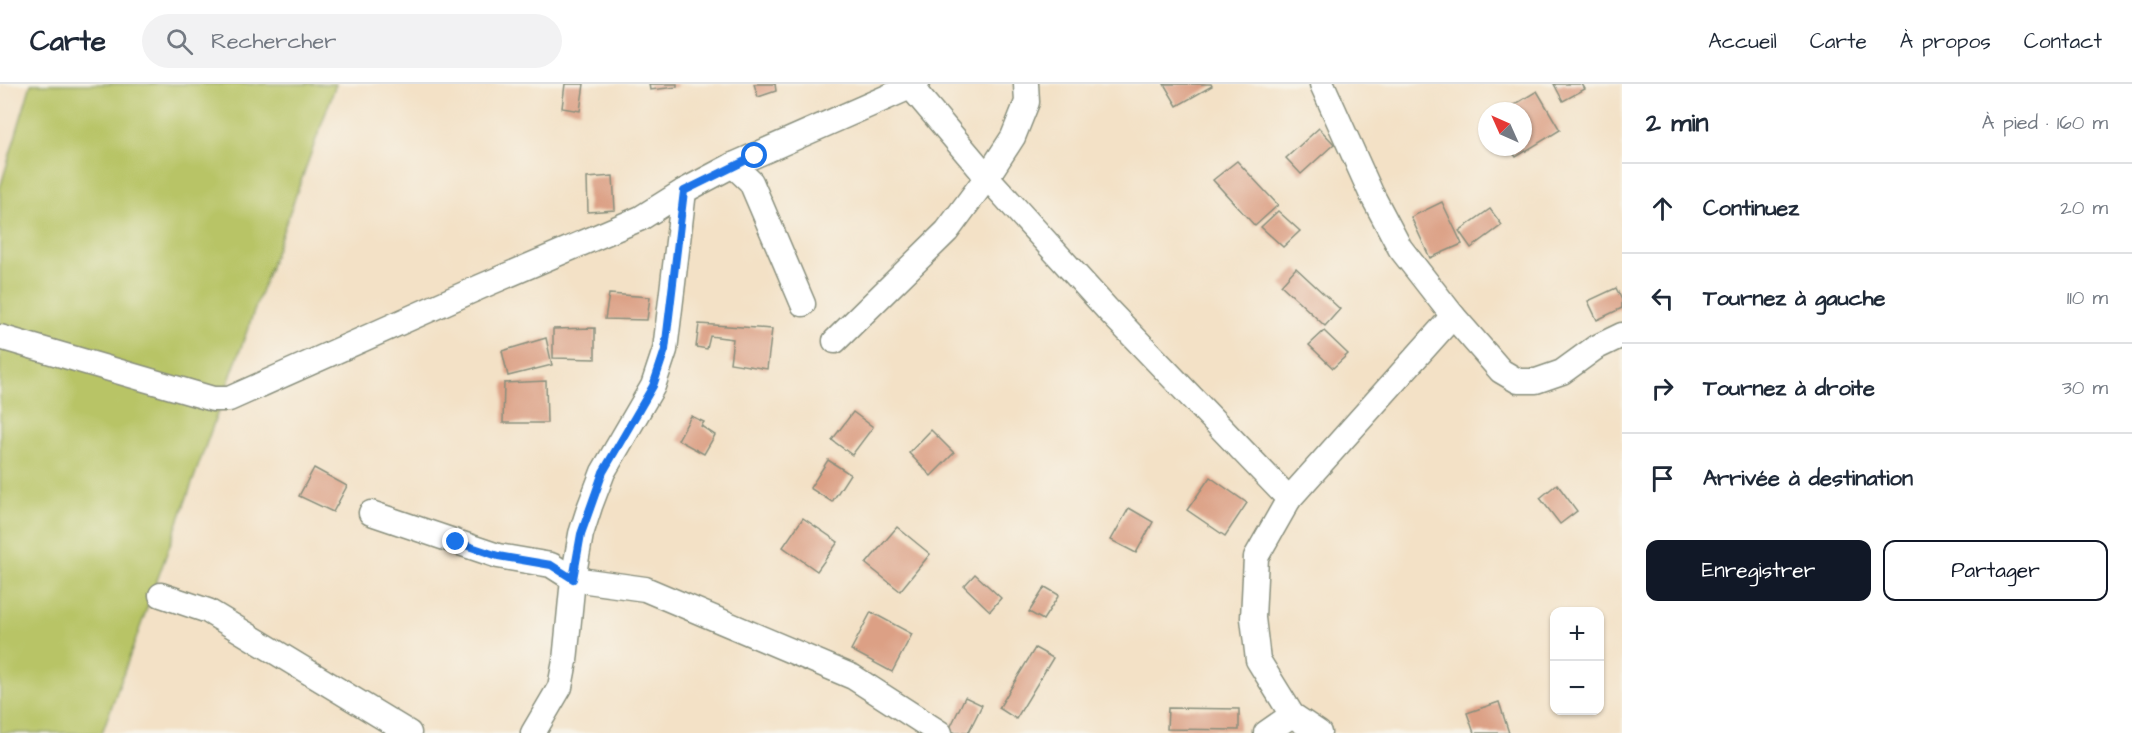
<!DOCTYPE html>
<html lang="fr">
<head>
<meta charset="utf-8">
<style>
	body { margin:0; font-family:"Architects Daughter",sans-serif; background:#f2f2f3; color:#1f2937 }
	.controls { position:absolute; right:18px; bottom:18px; display:grid; overflow:hidden; border-radius:12px; box-shadow:0 2px 4px #0004 }
	.controls button { width:54px; height:54px; display:grid; place-items:center; padding:0; border:0; border-bottom:2px solid #e0e1e3; background:#fff; color:#1f2937; font:30px sans-serif }
	.compass { position:absolute; left:1478px; top:18px; width:54px; height:54px; border-radius:50%; background:#fff; box-shadow:0 2px 4px #0004; rotate:315deg }
	.stop { position:absolute; width:18px; height:18px; margin:-14px; border:4px solid #1a73e8; border-radius:50%; background:#fff }
	.stop.end { background:#1a73e8; border-color:#fff; box-shadow:0 2px 6px #0008 }
	.list { margin:0; padding:0; list-style:none }
	h2 { display:flex; justify-content:space-between; align-items:center; height:78px; margin:0; padding:0 24px; font-size:26px }
	h2 small { font-size:20px; font-weight:400; color:#747a83 }
	.list li { display:grid; grid-template-columns:39px 1fr auto; gap:18px; align-items:center; box-sizing:border-box; height:90px; padding:0 24px; border-top:2px solid #e0e1e3 }
	.list b { display:block; font-size:22px; white-space:nowrap }
	.list em { font-size:20px; font-style:normal; color:#747a83 }
	.actions { display:flex; gap:12px; padding:18px 24px }
	.actions a { flex:1; padding:14px 0; border:2px solid #111827; border-radius:12px; text-align:center; font-size:21px; color:#111827 }
	.actions .main { background:#111827; color:#fff }
	.icon { flex:none; width:33px; height:33px; fill:none; stroke:currentColor; stroke-width:2; stroke-linecap:round; stroke-linejoin:round }
	.map { position:relative; flex:none; width:1622px; height:649px; overflow:hidden }
	header { display:flex; align-items:center; gap:36px; box-sizing:border-box; height:84px; padding:0 30px; background:#fff; border-bottom:2px solid #e0e1e3 }
	header strong { font-size:28px }
	nav { display:flex; gap:33px; margin-inline-start:auto; font-size:21px }
	.search { width:420px; height:54px; background:#f2f2f3; display:flex; align-items:center; gap:15px; box-sizing:border-box; padding:0 21px; border-radius:33px; color:#747a83; font-size:22px }
	main { display:flex }
	aside { flex:1; background:#fff }
	.map>svg:first-child { display:block }
</style>
</head>
<body>
<header>
<strong>Carte</strong>
<div class="search"><svg class="icon" aria-label="search" viewBox="0 0 24 24"><circle cx="10" cy="10" r="6"/><path d="M15 15l6 6"/></svg>Rechercher</div>
<nav><a>Accueil</a><a>Carte</a><a>À propos</a><a>Contact</a></nav>
</header>
<main>
<div class="map">
<svg width="1622" height="649" viewBox="0 0 1622 649">
	<rect width="100%" height="100%" fill="#f7f3e8"/>
	<filter id="ink" filterUnits="userSpaceOnUse"><feTurbulence type="fractalNoise" baseFrequency=".0167" numOctaves="2"/><feDisplacementMap in="SourceGraphic" scale="12" xChannelSelector="R" yChannelSelector="G"/><feConvolveMatrix kernelMatrix="1 2 1 2 8 2 1 2 1" color-interpolation-filters="sRGB"/></filter>
	<filter id="wash" filterUnits="userSpaceOnUse"><feTurbulence type="fractalNoise" baseFrequency=".008" numOctaves="4" result="noise"/><feDisplacementMap in="SourceGraphic" scale="24" xChannelSelector="R" yChannelSelector="G"/><feGaussianBlur stdDeviation="1.35" result="paint"/><feColorMatrix in="noise" values="0 0 0 0 0 0 0 0 0 0 0 0 0 0 0 0 0 1.4 0 .05"/><feComposite in="paint" operator="in"/></filter>
	<g filter="url(#wash)">
		<rect width="100%" height="100%" fill="#f3e1c6"/>
		<!-- green -->
		<path fill="#b8c466" stroke="#6c804d" stroke-width="1.5" d="M31 0H336L102 649H0V104Z"/>
		<g id="blocks">
			<!-- building -->
			<g fill="#dca085">
				<path d="M565 0H584L580 27 562 24Z"/>
				<path d="M649 0H677V3L650 6Z"/>
				<path d="M754 0H775L776 7 758 13Z"/>
				<path d="M1164 0H1211L1212 2 1177 22Z"/>
				<path d="M1554 0H1582L1585 5 1563 17Z"/>
				<path d="M1537 7 1560 46 1516 73 1509 63H1523V27H1504Z"/>
				<path d="M1319 44 1334 60 1301 90 1286 74Z"/>
				<path d="M1237 77 1278 121 1255 142 1213 96Z"/>
				<path d="M613 92 615 126 588 128 587 94Z"/>
				<path d="M1442 118 1462 160 1430 174 1411 133Z"/>
				<path d="M1490 125 1502 141 1471 164 1459 147Z"/>
				<path d="M1278 127 1300 147 1283 163 1261 143Z"/>
				<path d="M1296 184 1340 225 1325 242 1281 201Z"/>
				<path d="M1616 204 1622 216V224L1597 236 1588 217Z"/>
				<path d="M609 210 650 213 647 236 605 235Z"/>
				<path d="M699 240 772 245 767 285 730 279 733 255 710 252 707 265 696 263Z"/>
				<path d="M595 244V275L553 274V245Z"/>
				<path d="M1324 247 1348 270 1333 284 1309 261Z"/>
				<path d="M546 254 552 281 508 292 502 267Z"/>
				<path d="M546 297 547 339H503L504 299Z"/>
				<path d="M853 328 873 343 852 371 832 356Z"/>
				<path d="M691 332 704 338 701 342 715 351 704 370 678 356Z"/>
				<path d="M931 346 954 369 931 392 909 369Z"/>
				<path d="M828 376 850 390 832 418 810 404Z"/>
				<path d="M314 384 347 402 333 428 299 412Z"/>
				<path d="M1210 393 1247 419 1225 452 1187 426Z"/>
				<path d="M1557 400 1577 427 1560 440 1540 414Z"/>
				<path d="M1129 424 1153 438 1136 469 1111 456Z"/>
				<path d="M803 434 838 458 817 487 783 463Z"/>
				<path d="M897 443 930 470 900 507 866 480Z"/>
				<path d="M975 490 1001 514 990 527 964 502Z"/>
				<path d="M1045 503 1059 511 1043 536 1029 528Z"/>
				<path d="M871 528 912 550 892 588 851 566Z"/>
				<path d="M1035 564 1053 574 1016 635 999 624Z"/>
				<path d="M965 613 982 621 968 649H956L949 646Z"/>
				<path d="M1499 618 1509 649H1474L1467 629Z"/>
				<path d="M1168 624 1239 625V646L1167 645Z"/>
			</g>
		</g>
	</g>
	<g filter="url(#ink)">
		<use href="#blocks" fill-opacity="0" stroke="#898f7d" stroke-width="1.5"/>
		<g fill="none" stroke-linecap="round" stroke-linejoin="round">
			<defs>
				<g id="street">
					<path d="M1322 0 1371 109 1400 164 1453 232 1501 287 1518 297H1536L1562 288 1595 264 1622 251"/>
					<path d="M911 3 987 93 1107 225 1289 415"/>
					<path d="M733 81 751 98 803 220"/>
					<path d="M0 253 213 315H229L480 203 641 134 684 107 733 81 917 0"/>
					<path d="M835 257 947 147 987 93 1013 53 1027 18 1026 0"/>
					<path d="M371 429 498 472 551 481 573 495 645 505 853 593 940 649"/>
					<path d="M161 511 208 527 409 649"/>
					<path d="M533 649 560 603 565 577 573 495 581 450 590 422 603 388 653 302 665 266 684 107"/>
					<path d="M1266 649 1292 631"/>
					<path d="M1319 649 1292 631 1258 576 1253 534 1256 473 1289 415 1453 232"/>
				</g>
			</defs>
			<!-- street casing -->
			<use href="#street" stroke="#898f7d" stroke-width="27"/>
			<!-- street -->
			<use href="#street" stroke="#fff" stroke-width="24"/>
		</g>
	</g>
	<g fill="none" stroke-linecap="round" stroke-linejoin="round" filter="url(#ink)">
		<!-- route -->
		<path stroke="#1a73e8" stroke-width="8" d="M456 458 498 472 551 481 573 495 581 450 603 388 653 302 665 266 684 107 755 72"/>
	</g>
</svg>
<div class="controls">
<button>+</button>
<button>−</button>
</div>
<svg class="compass" viewBox="-18 -18 36 36"><path d="M0-13l5 13h-10z" fill="#e53935"/><path d="M0 13l5-13h-10z" fill="#747a83"/></svg>
<div class="stop" style="left:755px;top:72px"></div>
<div class="stop end" style="left:456px;top:458px"></div>
</div>
<aside>
<h2>2 min<small>À pied · 160 m</small></h2>
<ul class="list">
<li><svg class="icon" aria-label="ahead" viewBox="0 0 24 24"><path d="M12 20V5M6 11l6-6 6 6"/></svg><div><b>Continuez</b></div><em>20 m</em></li>
<li><svg class="icon" aria-label="left" viewBox="0 0 24 24"><path d="M17 20v-9H6M10 6l-5 5 5 5"/></svg><div><b>Tournez à gauche</b></div><em>110 m</em></li>
<li><svg class="icon" aria-label="right" viewBox="0 0 24 24"><path d="M7 20v-9h11M14 6l5 5-5 5"/></svg><div><b>Tournez à droite</b></div><em>30 m</em></li>
<li><svg class="icon" aria-label="arrive" viewBox="0 0 24 24"><path d="M6 21V4h12l-3 4 3 4H6"/></svg><div><b>Arrivée à destination</b></div></li>
</ul>
<div class="actions"><a class="main">Enregistrer</a><a>Partager</a></div>
</aside>
</main>
</body>
</html>
